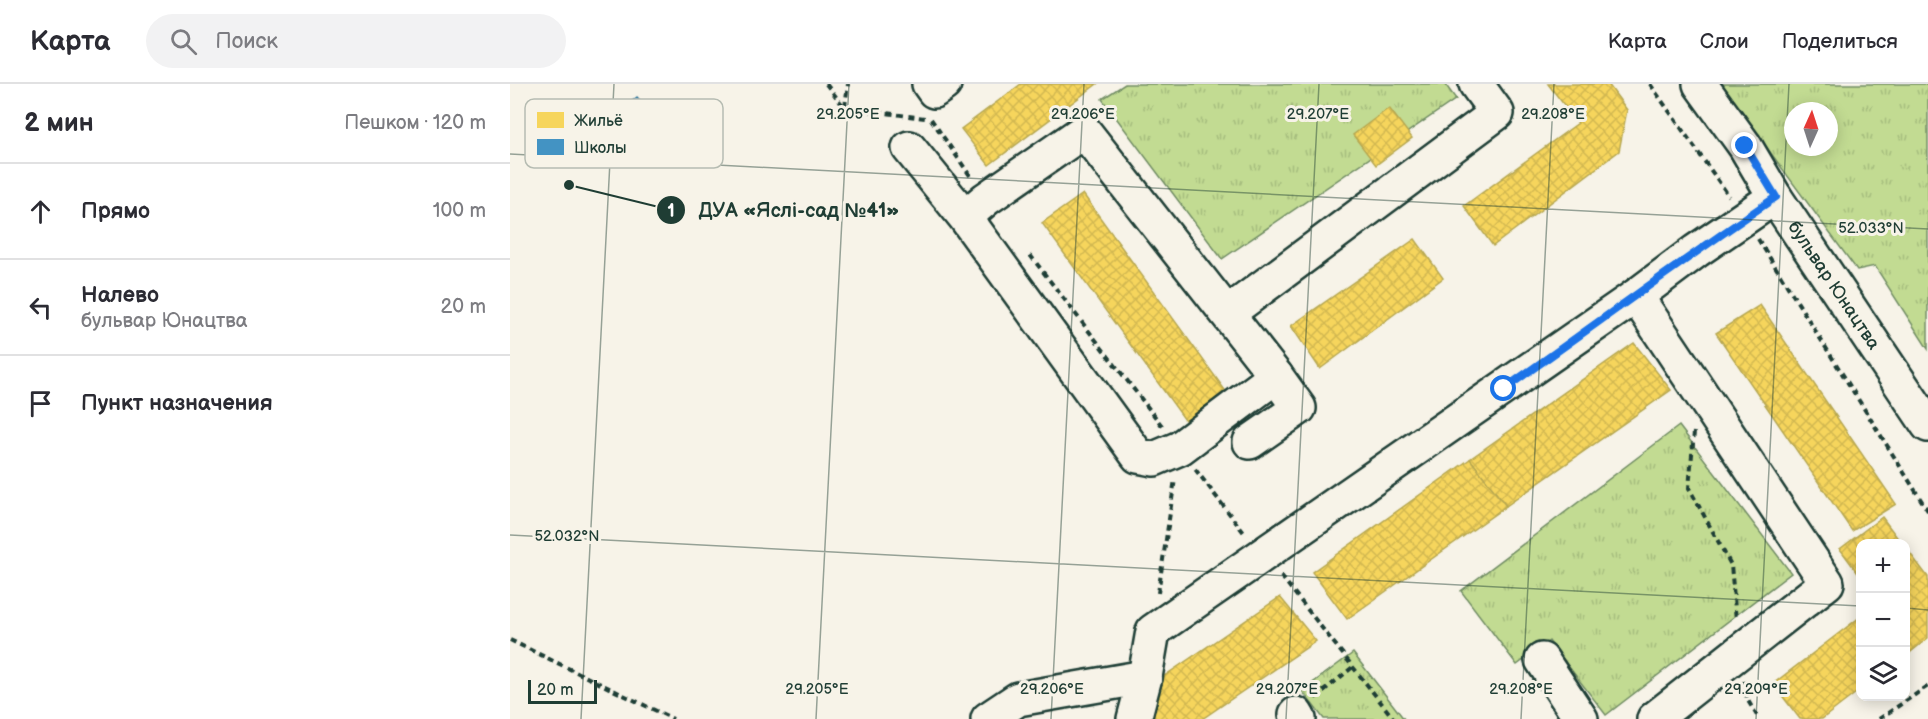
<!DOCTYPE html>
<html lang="ru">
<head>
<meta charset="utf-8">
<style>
	body { margin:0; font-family:"Balsamiq Sans",sans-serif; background:#f2f2f3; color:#2b2b33 }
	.controls { position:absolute; right:18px; bottom:18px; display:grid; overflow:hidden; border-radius:12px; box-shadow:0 3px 15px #0003 }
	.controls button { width:54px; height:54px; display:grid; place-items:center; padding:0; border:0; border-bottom:2px solid #e1e1e2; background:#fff; color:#2b2b33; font:30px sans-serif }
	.compass { position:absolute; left:1274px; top:18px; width:54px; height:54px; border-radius:50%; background:#fff; box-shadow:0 3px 15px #0003; rotate:3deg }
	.scale { position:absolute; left:18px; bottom:15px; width:69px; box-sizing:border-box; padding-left:6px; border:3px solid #1f3d34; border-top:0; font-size:16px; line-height:21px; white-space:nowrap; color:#1f3d34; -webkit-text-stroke:4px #f7f3e8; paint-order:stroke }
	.stop { position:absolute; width:18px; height:18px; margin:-14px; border:4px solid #1a73e8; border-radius:50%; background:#fff }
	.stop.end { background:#1a73e8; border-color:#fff; box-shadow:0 2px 6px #0008 }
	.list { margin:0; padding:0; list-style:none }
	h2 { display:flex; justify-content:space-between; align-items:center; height:78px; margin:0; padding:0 24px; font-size:26px }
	h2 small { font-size:20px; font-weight:400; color:#7c7c81 }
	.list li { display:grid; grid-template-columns:39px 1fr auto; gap:18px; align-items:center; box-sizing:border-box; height:96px; padding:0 24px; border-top:2px solid #e1e1e2 }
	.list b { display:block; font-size:22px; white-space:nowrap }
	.list p { margin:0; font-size:20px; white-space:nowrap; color:#7c7c81 }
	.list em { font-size:20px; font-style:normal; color:#7c7c81 }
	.icon { flex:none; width:33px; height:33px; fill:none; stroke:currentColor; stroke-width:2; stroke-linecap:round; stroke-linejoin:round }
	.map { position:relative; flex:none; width:1418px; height:635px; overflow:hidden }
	header { display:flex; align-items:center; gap:36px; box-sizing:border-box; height:84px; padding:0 30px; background:#fff; border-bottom:2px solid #e1e1e2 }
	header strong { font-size:28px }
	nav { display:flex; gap:33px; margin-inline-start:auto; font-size:21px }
	.search { width:420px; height:54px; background:#f2f2f3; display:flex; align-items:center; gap:15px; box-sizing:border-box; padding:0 21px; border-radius:33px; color:#7c7c81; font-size:22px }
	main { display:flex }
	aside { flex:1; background:#fff }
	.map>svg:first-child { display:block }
</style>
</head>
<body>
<header>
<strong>Карта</strong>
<div class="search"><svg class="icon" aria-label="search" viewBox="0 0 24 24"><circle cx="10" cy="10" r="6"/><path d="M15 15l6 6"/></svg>Поиск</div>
<nav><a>Карта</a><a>Слои</a><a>Поделиться</a></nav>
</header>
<main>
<aside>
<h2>2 мин<small>Пешком · 120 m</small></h2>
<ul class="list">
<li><svg class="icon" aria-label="ahead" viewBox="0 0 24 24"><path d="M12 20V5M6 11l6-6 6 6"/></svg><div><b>Прямо</b></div><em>100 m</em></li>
<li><svg class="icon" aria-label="left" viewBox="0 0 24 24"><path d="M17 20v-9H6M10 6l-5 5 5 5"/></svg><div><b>Налево</b><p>бульвар Юнацтва</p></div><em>20 m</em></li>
<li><svg class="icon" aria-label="arrive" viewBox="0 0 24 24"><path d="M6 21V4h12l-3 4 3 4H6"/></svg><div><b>Пункт назначения</b></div></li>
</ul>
</aside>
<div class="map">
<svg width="1418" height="635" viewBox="0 0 1418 635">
	<defs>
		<pattern id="grass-tufts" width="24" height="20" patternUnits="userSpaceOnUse" patternTransform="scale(1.5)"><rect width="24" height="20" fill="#c2db92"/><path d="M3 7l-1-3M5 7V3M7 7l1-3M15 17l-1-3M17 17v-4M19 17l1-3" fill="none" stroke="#a6bd7e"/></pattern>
		<pattern id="homes-cross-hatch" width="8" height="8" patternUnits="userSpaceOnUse" patternTransform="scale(1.5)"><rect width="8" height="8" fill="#f6d55c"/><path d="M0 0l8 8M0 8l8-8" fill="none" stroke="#d2b851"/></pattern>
		<pattern id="schools-cross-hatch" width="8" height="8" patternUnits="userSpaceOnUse" patternTransform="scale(1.5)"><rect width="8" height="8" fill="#4393c3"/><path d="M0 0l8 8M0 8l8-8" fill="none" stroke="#37799f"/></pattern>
	</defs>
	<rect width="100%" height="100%" fill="#f7f3e8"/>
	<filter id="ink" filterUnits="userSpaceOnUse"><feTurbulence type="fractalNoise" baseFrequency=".0167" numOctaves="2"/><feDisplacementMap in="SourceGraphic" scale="12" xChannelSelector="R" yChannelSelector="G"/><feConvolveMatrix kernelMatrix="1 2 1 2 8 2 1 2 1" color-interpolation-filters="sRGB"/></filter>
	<g filter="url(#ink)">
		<!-- grass -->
		<g fill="url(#grass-tufts)" stroke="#708c63" stroke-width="1.5" fill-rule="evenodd">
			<path d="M615 0H935L946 15 712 175 592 15Z"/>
			<path d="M1210 0H1418V265L1365 182 1347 186ZM1283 27H1319V63H1283Z"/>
			<path d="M1169 342 1281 489 1096 631 1039 557 1007 581 951 507Z"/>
			<path d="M843 569 894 635H814L792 607Z"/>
		</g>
		<!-- homes -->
		<g fill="url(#homes-cross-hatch)" stroke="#b6a750" stroke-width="1.5">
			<path d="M511 0H587L479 81 451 45Z"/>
			<path d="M1038 0H1098L1117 26 1109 67 983 162 954 122 1068 39Z"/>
			<path d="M879 24 902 54 866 81 843 51Z"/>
			<path d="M573 110 720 313 680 343 532 139Z"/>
			<path d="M905 155 933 194 810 285 781 242Z"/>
			<path d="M1250 221 1386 420 1342 447 1206 249Z"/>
			<path d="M1124 259 1161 306 996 422 960 375Z"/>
			<path d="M960 375 996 422 837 535 802 488Z"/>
			<path d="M1372 433 1392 460H1350V492L1330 465Z"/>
			<path d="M1396 464 1418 493V554L1396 572Z"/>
			<path d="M770 513 806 557 692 635H643L650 595Z"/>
			<path d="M1350 533V606L1312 635H1290L1263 600Z"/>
		</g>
		<!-- schools -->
		<path fill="url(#schools-cross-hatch)" stroke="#387998" stroke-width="1.5" d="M127 13 153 43 124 68 98 38Z"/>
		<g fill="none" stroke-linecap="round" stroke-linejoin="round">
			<defs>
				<g id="minor">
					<path d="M419 0 424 7 434 0"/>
					<path id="s1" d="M1190 0 1235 62 1265 113 1418 341"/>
					<path d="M399 64 455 133 476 115 574 47 766 292 670 364 644 375 628 372 455 133"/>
					<path d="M718 229 987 29 966 0"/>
					<path d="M740 358 789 324 766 292"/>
					<path d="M1032 576 1071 635"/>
					<path d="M786 630 789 635"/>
					<path d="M478 635 508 615 635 593"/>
					<path d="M624 635 635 593 643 547 1126 212"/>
					<path d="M1144 635 1317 499 1126 212 1186 167 1265 113"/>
				</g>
			</defs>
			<!-- minor casing -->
			<use href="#minor" stroke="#1f3d34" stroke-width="38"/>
			<!-- path -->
			<g stroke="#1f3d34" stroke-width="4" stroke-dasharray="6 4.5" stroke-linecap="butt">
				<path d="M316 0 335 24 415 34"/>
				<path d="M1140 0 1219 112"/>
				<path d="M335 23 338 0"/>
				<path d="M421 35 461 93"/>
				<path d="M1248 155 1418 427"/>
				<path d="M520 171 653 343"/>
				<path d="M1184 348 1179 404 1221 481 1226 536"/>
				<path d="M685 385 735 450"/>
				<path d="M771 492 884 635"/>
				<path d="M648 509 665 395"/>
				<path d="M0 556 163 635"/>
				<path d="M1234 597 1237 615 1249 635"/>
				<path d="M805 614 844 582"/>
				<path d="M1369 635 1418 602"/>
			</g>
			<!-- minor -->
			<use href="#minor" stroke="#f7f3e8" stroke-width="33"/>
		</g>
	</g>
	<g fill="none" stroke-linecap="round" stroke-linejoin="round" filter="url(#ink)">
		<!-- route -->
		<path stroke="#1a73e8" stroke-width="8" d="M994 305C1085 241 1174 175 1266 113L1235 62"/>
	</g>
	<!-- ticks -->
	<path fill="none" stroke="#1f3d34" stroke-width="1.5" stroke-opacity="0.45" d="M0 70 1418 145M0 451 1350 522M1396 524 1418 526M71 635 104 0M306 635 339 0M541 635 574 0M776 635 809 0M1011 635 1044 0M1246 635 1279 0"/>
	<g text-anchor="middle" stroke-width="6" stroke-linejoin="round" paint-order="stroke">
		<!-- street labels -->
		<g font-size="18" fill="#1f3d34" stroke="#f7f3e8">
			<text dy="6" stroke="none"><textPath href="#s1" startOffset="242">бульвар Юнацтва</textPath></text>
		</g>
	</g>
	<!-- legend -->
	<rect x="15" y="15" width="198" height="69" rx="9" fill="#f7f3e8" stroke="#b6bcb2" stroke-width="1.5"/>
	<rect x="27" y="28" width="27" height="16" fill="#f6d55c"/>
	<rect x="27" y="55" width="27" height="16" fill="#4393c3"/>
	<g font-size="16" fill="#1f3d34">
		<text x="64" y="42">Жильё</text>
		<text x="64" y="69">Школы</text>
	</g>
	<g font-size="15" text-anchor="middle" fill="#1f3d34" stroke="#f7f3e8" stroke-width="6" stroke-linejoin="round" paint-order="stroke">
		<text x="338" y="35">29.205°E</text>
		<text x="573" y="35">29.206°E</text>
		<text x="808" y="35">29.207°E</text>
		<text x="1043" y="35">29.208°E</text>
		<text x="1361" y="149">52.033°N</text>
		<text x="57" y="457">52.032°N</text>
		<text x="307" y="610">29.205°E</text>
		<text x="542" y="610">29.206°E</text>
		<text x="777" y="610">29.207°E</text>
		<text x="1011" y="610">29.208°E</text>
		<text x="1246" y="610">29.209°E</text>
	</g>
	<!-- callouts -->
	<path fill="none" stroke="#1f3d34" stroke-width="2" d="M59 101L161 126"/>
	<g fill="#1f3d34" stroke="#f7f3e8" stroke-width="2">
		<circle cx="59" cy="101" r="6"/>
		<circle cx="161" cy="126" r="15"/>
	</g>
	<g font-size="18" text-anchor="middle" font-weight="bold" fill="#fff">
		<text x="161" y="133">1</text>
	</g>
	<g font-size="20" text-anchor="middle" font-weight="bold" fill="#1f3d34" stroke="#f7f3e8" stroke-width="6" stroke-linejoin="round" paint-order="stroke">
		<text x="289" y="133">ДУА «Яслі-сад №41»</text>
	</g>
</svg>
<div class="controls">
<button>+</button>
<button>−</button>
<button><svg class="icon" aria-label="layers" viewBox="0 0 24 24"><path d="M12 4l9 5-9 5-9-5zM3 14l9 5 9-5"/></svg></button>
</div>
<svg class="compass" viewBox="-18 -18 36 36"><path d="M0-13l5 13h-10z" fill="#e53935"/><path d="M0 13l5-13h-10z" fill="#7c7c81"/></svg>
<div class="scale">20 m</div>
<div class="stop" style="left:994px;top:305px"></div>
<div class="stop end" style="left:1235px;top:62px"></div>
</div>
</main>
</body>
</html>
